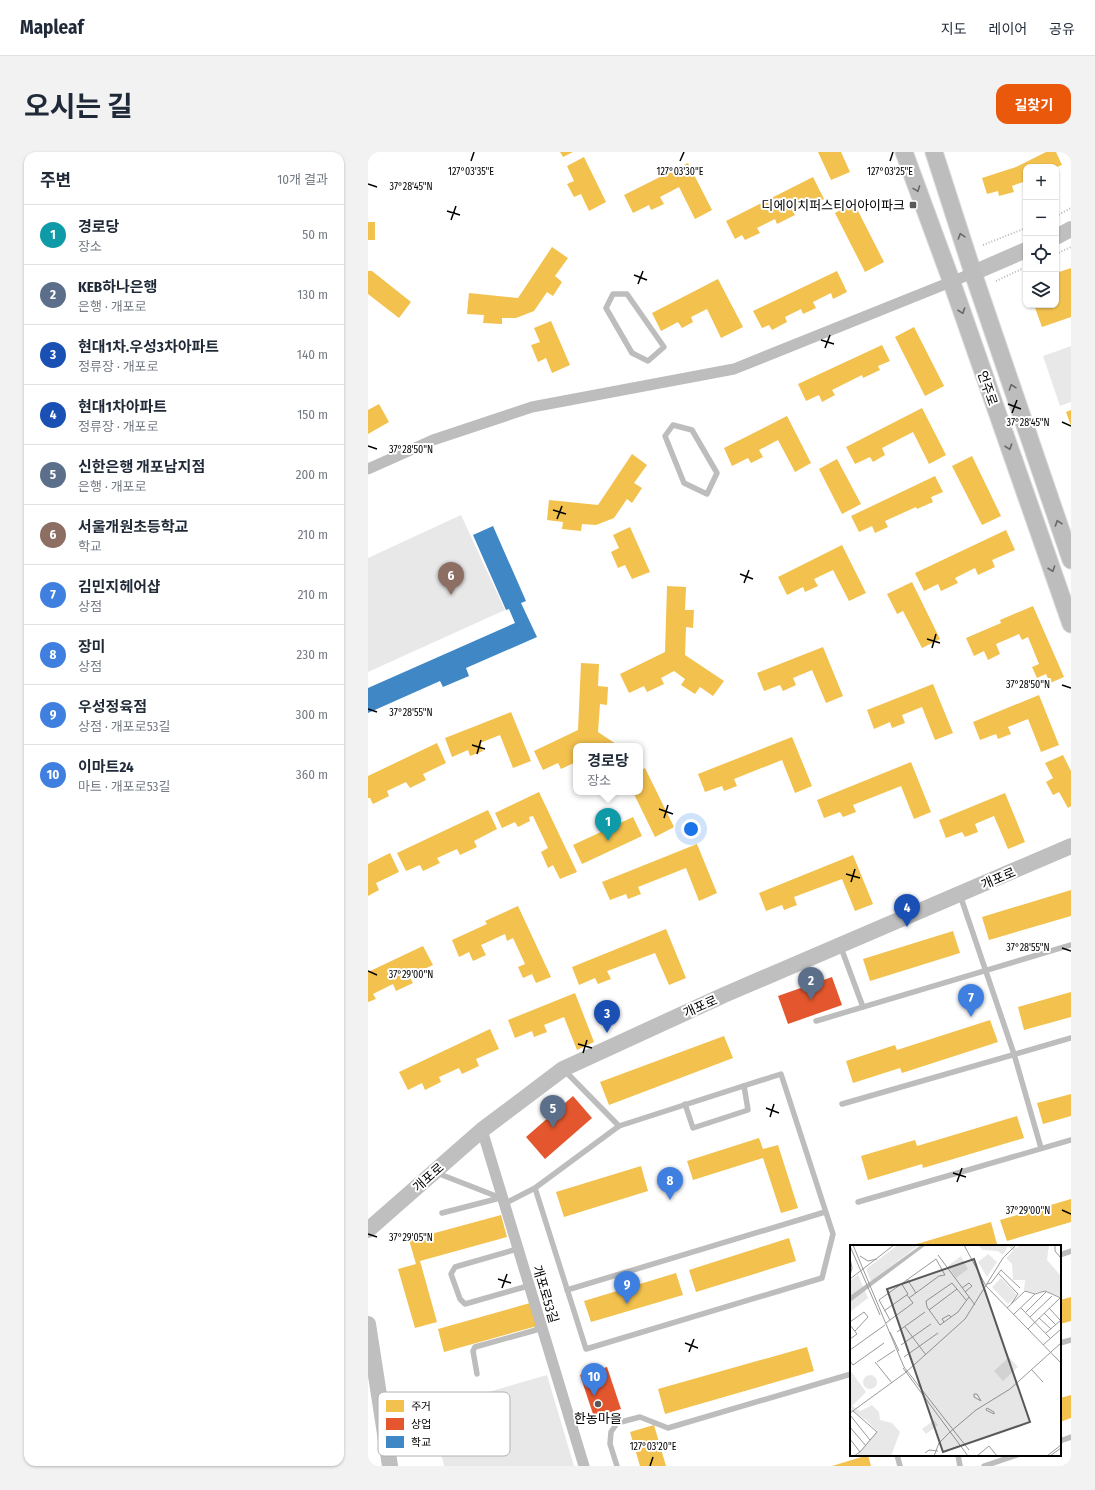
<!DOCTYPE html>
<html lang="ko">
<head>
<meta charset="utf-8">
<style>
	body { margin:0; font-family:"Fira Sans Condensed","Noto Sans KR",sans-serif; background:#f2f2f3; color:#1f2937 }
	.controls { position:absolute; right:12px; top:12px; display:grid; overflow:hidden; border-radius:8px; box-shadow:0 1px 3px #0004 }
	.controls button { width:36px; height:36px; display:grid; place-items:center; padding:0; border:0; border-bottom:1px solid #e0e1e3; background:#fff; color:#1f2937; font:20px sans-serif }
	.you { position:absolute; left:323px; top:677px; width:14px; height:14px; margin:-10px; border:3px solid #fff; border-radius:50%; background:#1a73e8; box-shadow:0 0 0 6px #1a73e833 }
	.badge { display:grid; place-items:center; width:26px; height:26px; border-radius:50%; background:#ea580c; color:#fff; font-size:13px; font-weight:700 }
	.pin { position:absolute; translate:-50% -33px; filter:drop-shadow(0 1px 2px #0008) }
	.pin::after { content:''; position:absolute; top:21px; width:14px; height:12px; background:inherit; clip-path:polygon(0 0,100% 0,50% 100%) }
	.popup { position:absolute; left:205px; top:591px; width:70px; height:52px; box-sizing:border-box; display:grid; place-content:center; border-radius:8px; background:#fff; filter:drop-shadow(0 1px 3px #0005); font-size:13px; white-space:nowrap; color:#747a83 }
	.popup b { font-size:15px; color:#1f2937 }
	.popup::after { content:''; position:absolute; left:50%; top:100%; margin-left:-8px; border:8px solid transparent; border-top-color:#fff }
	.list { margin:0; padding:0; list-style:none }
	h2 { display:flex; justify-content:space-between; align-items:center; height:52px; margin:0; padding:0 16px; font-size:17px }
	h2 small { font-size:13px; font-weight:400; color:#747a83 }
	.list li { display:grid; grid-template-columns:26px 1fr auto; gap:12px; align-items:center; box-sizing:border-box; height:60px; padding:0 16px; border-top:1px solid #e0e1e3 }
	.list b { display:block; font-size:15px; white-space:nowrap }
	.list p { margin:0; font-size:13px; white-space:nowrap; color:#747a83 }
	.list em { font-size:13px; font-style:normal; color:#747a83 }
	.icon { flex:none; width:22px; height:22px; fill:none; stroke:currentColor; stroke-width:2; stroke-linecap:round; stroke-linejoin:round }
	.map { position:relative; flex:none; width:703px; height:1314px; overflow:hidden; border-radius:12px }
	header { display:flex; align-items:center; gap:24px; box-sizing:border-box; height:56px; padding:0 20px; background:#fff; border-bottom:1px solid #e0e1e3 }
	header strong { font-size:19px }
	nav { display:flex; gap:22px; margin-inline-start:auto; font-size:14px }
	.intro { display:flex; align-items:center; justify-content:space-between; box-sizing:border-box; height:96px; padding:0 24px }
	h1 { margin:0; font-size:28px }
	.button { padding:10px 18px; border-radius:12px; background:#ea580c; color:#fff; font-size:14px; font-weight:700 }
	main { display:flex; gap:24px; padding:0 24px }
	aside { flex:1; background:#fff; border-radius:12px; box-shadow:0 1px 3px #0004 }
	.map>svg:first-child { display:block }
</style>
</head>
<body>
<header>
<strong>Mapleaf</strong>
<nav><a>지도</a><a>레이어</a><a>공유</a></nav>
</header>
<div class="intro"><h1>오시는 길</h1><a class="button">길찾기</a></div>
<main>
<aside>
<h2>주변<small>10개 결과</small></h2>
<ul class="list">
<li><span class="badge" style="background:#0f9aa8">1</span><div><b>경로당</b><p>장소</p></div><em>50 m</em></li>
<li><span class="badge" style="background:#5c6f8a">2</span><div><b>KEB하나은행</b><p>은행 · 개포로</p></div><em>130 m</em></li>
<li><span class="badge" style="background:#1a4fb4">3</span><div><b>현대1차.우성3차아파트</b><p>정류장 · 개포로</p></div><em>140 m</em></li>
<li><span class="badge" style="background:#1a4fb4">4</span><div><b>현대1차아파트</b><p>정류장 · 개포로</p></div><em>150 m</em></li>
<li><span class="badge" style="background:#5c6f8a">5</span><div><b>신한은행 개포남지점</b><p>은행 · 개포로</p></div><em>200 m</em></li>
<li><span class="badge" style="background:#8d6e63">6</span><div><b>서울개원초등학교</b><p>학교</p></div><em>210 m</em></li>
<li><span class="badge" style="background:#3f7fe0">7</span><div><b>김민지헤어샵</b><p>상점</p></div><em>210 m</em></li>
<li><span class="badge" style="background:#3f7fe0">8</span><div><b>장미</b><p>상점</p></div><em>230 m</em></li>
<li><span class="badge" style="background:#3f7fe0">9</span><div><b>우성정육점</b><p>상점 · 개포로53길</p></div><em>300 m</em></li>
<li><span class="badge" style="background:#3f7fe0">10</span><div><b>이마트24</b><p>마트 · 개포로53길</p></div><em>360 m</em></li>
</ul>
</aside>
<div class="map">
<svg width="703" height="1314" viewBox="0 0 703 1314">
	<rect width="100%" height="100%" fill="#fff"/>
	<!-- green -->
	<g fill="#e8e8e8">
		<path d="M703 194V250L692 254 675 204Z"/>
		<path d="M93 363 137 458 0 520V406Z"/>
		<path d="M179 1223 206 1314H76L71 1291 69 1255Z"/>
	</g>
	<!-- homes -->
	<g fill="#f2c14e">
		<path d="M192 0H205L195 5Z"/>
		<path d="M450 0H473L482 20 463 28Z"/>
		<path d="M678 0H688L694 13 689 15H658V29L644 34 646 40 631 44 630 39 619 42 614 26 648 15Z"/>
		<path d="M216 5 238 50 221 59 213 42 206 45 199 32 206 29 199 14Z"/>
		<path d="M320 11 344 58 327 67 311 35 292 45 296 52 283 58 281 53 265 61 256 43Z"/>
		<path d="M445 25 456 47 440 55 438 51 424 58 427 63 409 72 407 67 389 76 392 81 377 88 374 83 367 87 358 69Z"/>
		<path d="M486 51 516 110 497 120 467 61Z"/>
		<rect x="0" y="70" width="7" height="18"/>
		<path d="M184 95 200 106 187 124 194 130 185 144 179 140 166 159 148 166H134V172L115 171 116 163 99 162 101 141 150 146Z"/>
		<path d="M703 116V165L674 175 666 153H688V121Z"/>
		<path d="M0 119H4L43 150 31 166 0 142Z"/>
		<path d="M469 119 479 140 465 147 463 141 445 150 448 156 435 162 433 157 417 165 419 170 404 178 401 173 394 176 385 159Z"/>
		<path d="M350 127 375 175 353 186 339 157 323 165 325 170 314 176 310 170 293 179 284 161Z"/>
		<path d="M183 169 202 213 184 221 178 206 170 210 163 193 172 190 166 176Z"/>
		<path d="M546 175 576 234 557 244 527 185Z"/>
		<path d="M514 193 522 209 510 214 512 218 495 226 494 223 464 238 467 243 454 250 451 243 438 249 430 232Z"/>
		<path d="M11 252 21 270 0 282V258Z"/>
		<path d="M554 256 578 303 561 312 545 280 514 296 517 303 505 310 502 305 487 312 478 295Z"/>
		<path d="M703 258V274L698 260Z"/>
		<path d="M419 264 443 311 427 320 410 288 391 298 395 305 383 311 380 306 364 314 356 296Z"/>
		<path d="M264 302 279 313 266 331 274 336 264 351 259 347 246 366 228 373 214 372 213 379 194 377 195 370 179 368 181 348 230 353Z"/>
		<path d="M604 304 633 364 614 373 584 314Z"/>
		<path d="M469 307 493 352 474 362 451 317Z"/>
		<path d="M567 324 575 340 563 345 565 350 549 357 548 355 517 369 520 375 507 381 504 374 491 380 483 364Z"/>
		<path d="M262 375 282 420 264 427 257 413 250 416 243 400 251 396 245 383Z"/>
		<path d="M638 378 647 398 624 408 627 415 610 423 607 416 587 426 590 431 573 439 570 432 556 439 547 421Z"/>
		<path d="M474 393 498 441 481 449 465 418 446 427 450 434 437 440 435 435 419 443 410 425Z"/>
		<path d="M544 430 572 487 554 496 535 459 529 462 519 442Z"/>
		<path d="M299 434 318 435 317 458H326L325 476 318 475 317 503 356 529 345 544 332 535 327 542 313 533 317 527 306 519 293 526 296 532 279 540 276 534 261 541 252 522 297 500Z"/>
		<path d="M665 454 696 525 682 531 678 522 669 526 664 515 671 512 660 485 654 488 651 482 628 492 632 502 620 508 616 499 606 504 598 486 633 471 632 468Z"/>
		<path d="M455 495 475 544 458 551 444 518 425 526 428 533 415 539 412 533 396 539 389 521Z"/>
		<path d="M213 511 231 512 230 534 240 535 239 553 232 552 230 580 251 594H208V610L193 617 190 611 175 618 166 599 210 578Z"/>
		<path d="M565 532 585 581 567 588 554 555 534 563 537 571 524 576 522 570 506 577 499 558Z"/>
		<path d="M671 543 691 593 673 600 660 567 640 575 643 582 630 587 628 582 612 588 605 570Z"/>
		<path d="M143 560 163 609 145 616 132 583 112 591 115 599 102 604 100 598 84 605 77 586Z"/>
		<path d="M424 585 444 634 427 641 414 608 366 627 369 634 356 639 354 634 337 640 330 622Z"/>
		<path d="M69 591 78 611 55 622 58 628 42 636 38 630 19 639 21 644 5 652 2 646H0V624Z"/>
		<path d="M695 603 703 619V654L700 656 691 640 685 643 678 630 685 626 677 611Z"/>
		<path d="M543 610 563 660 546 667 533 634 485 653 488 660 475 665 472 660 456 666 449 648Z"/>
		<path d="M277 616 306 675 287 685 265 640H272V619Z"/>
		<path d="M171 640 209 720 192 727 185 713 180 716 173 700 180 696 165 664 161 665 162 669 150 675 147 670 134 676 127 661Z"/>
		<path d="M637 641 657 690 640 697 626 664 607 672 610 680 597 685 594 680 578 686 571 668Z"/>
		<path d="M120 658 129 677 106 689 109 695 92 703 89 697 69 706 72 711 55 719 52 713 38 719 29 701Z"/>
		<path d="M265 665 274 684 214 712 205 693Z"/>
		<path d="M329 692 349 741 331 749 318 716 270 735 273 742 260 747 258 742 242 748 234 730Z"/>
		<path d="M22 701 31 720 8 731 11 738 0 744V712Z"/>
		<path d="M485 703 505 752 487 759 474 727 426 745 429 753 416 758 414 753 398 759 391 741Z"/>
		<path d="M703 738V764L621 788 614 765Z"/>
		<path d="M150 754 183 825 168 831 164 822 155 826 150 815 157 812 145 786 139 789 137 782 113 793 118 803 105 809 101 800 91 805 84 788 119 772 117 769Z"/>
		<path d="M298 777 318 826 301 833 287 801 239 819 243 827 230 832 227 826 211 833 204 815Z"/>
		<path d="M585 779 592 801 502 829 495 807Z"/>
		<path d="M55 794 65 813 41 824 45 831 28 839 25 832 5 842 8 847 0 850V820Z"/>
		<path d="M703 840V865L656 878 650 855Z"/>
		<path d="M207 841 226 890 209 898 196 865 176 873 179 880 166 885 164 879 147 886 140 868Z"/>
		<path d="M622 868 630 890 534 921 532 916 485 931 478 909 527 893 529 898Z"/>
		<path d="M122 877 131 897 108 907 111 914 94 922 91 916 71 925 73 930 57 938 54 931 40 938 31 920Z"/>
		<path d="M356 884 365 906 241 953 232 930Z"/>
		<path d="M703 942V964L675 972 669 951Z"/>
		<path d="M649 964 656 986 555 1016 554 1012 500 1028 493 1004 547 988 549 994Z"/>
		<path d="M391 986 395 997 410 993 430 1056 413 1061 395 1006 325 1028 319 1009Z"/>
		<path d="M273 1014 280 1039 196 1065 188 1040Z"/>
		<path d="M703 1047V1070L639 1089 632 1068Z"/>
		<path d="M133 1063 139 1085 52 1109 69 1170 47 1176 30 1117 48 1112 41 1088Z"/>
		<path d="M623 1070 629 1092 623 1094H542Z"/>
		<path d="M421 1086 428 1109 328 1140 321 1118Z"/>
		<path d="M308 1121 315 1143 223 1170 216 1149Z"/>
		<path d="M703 1145V1169L692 1172V1148Z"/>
		<path d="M162 1151 169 1174 76 1200 70 1177Z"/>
		<path d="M439 1195 446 1219 297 1262 290 1237Z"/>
		<path d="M703 1243V1266L692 1270V1246Z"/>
		<path d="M286 1273 298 1314H272L262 1280Z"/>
		<path d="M500 1303 503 1314H464Z"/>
	</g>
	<!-- shops -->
	<g fill="#e4572e">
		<path d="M464 825 474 853 420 872 410 844Z"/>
		<path d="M205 944 224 966 177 1007 158 985Z"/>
		<path d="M239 1215 253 1257 226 1265 212 1223Z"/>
	</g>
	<!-- schools -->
	<path fill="#3f88c5" d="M125 374 158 449 153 451 169 485 98 516 101 524 75 535 72 529 0 561V536L147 471 141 457 138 458 105 383Z"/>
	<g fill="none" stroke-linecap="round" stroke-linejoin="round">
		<defs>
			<g id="primary">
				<path d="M536 0 583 128 703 472"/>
				<path d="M566 0 605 121 703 408"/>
			</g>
		</defs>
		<!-- primary casing -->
		<use href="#primary" stroke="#dbdbdb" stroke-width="19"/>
		<!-- path -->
		<g stroke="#b8b8b8" stroke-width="2" stroke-dasharray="1 2" stroke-linecap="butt">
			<path d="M688 64 703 56"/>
			<path d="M615 93 658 76"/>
			<path d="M688 102 703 95"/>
			<path d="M628 129 658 115"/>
		</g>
		<!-- lane -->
		<g stroke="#bdbdbd" stroke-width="5.5">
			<path d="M245 142H259L296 195 280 209 264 201 238 156Z"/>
			<path d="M305 273 324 278 349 321 339 342 316 331 297 284Z"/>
			<path d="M592 743 646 902 673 996"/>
			<path d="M472 793 495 855"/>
			<path d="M448 869 703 793"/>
			<path d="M197 919 251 974"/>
			<path d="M317 952 325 976 380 958 376 934"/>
			<path d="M474 952 703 886"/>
			<path d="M69 1021 133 1046 134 1048"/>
			<path d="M490 1050 703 988"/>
			<path d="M136 1052 167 1036 251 974 413 922 465 1082 454 1126 218 1197 167 1036"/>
			<path d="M74 1061 132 1046"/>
			<path d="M149 1097 87 1115 83 1122 92 1147 97 1152 160 1134"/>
			<path d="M692 1103 703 1099"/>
			<path d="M199 1138 457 1060"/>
			<path d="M692 1191 703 1188"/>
			<path d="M109 1222 105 1199 107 1195 168 1178 171 1172"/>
			<path d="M692 1289 703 1285"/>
			<path d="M529 1303 532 1314"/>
			<path d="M590 1303 592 1314"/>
			<path d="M249 1314 242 1292 243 1280 249 1271 272 1265 300 1276 483 1222"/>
			<path d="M616 1314 649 1303"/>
		</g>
		<!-- street -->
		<g stroke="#bdbdbd" stroke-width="11">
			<path d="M0 317 65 288 164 255 366 217 605 121"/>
			<path d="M114 978 216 1314"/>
		</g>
		<!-- secondary -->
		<g stroke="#bfbfbf" stroke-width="16">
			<path d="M688 85 703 77"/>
			<path d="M605 121 658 98"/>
			<path d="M0 1078 114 978 195 917 356 843 703 694"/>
			<path d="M0 1172 22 1314"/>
		</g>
		<!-- primary -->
		<use href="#primary" stroke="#bdbdbd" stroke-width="17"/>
	</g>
	<!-- one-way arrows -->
	<defs><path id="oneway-chevron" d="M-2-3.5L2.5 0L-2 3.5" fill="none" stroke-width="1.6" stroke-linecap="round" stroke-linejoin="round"/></defs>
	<g stroke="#686868">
		<use href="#oneway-chevron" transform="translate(549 37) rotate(70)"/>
		<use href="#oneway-chevron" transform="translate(593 84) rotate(-108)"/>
		<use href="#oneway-chevron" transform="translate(594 159) rotate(71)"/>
		<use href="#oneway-chevron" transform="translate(644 235) rotate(-109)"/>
		<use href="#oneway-chevron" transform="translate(641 295) rotate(71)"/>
		<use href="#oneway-chevron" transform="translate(690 371) rotate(-109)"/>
		<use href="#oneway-chevron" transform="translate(684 417) rotate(71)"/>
	</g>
	<!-- ticks -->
	<path fill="none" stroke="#000" stroke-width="1.5" d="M103 9 106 0M312 9 316 0M522 9 525 0M0 32 9 35M79 59 92 63M83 68 88 54M266 123 279 128M270 132 275 119M453 188 466 192M457 196 462 183M640 252 653 257M644 261 649 248M694 270 703 274M0 294 9 297M185 358 198 362M189 367 194 354M372 422 385 427M376 431 381 418M559 487 572 491M564 496 568 482M694 533 703 536M0 557 9 560M104 593 117 597M109 602 113 588M291 657 305 662M296 666 300 653M478 722 492 726M483 730 487 717M694 796 703 799M0 819 9 823M210 892 224 896M215 901 219 888M398 956 411 961M402 965 406 952M585 1021 598 1025M589 1030 594 1016M694 1058 703 1062M0 1082 9 1085M130 1127 143 1131M134 1136 139 1122M317 1191 330 1196M321 1200 326 1187M282 1314 285 1305"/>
	<!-- markers -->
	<g fill="#595959" stroke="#fff" stroke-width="1.5">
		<rect x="541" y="49" width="8" height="8" rx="2"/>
		<circle cx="230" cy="1252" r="4"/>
	</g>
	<g text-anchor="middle" stroke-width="4" stroke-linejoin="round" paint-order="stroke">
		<!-- poi labels -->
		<g font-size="13" fill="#000" stroke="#fff" text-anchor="end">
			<text x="537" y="58">디에이치퍼스티어아이파크</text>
			<text x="230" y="1271" text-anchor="middle">한농마을</text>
		</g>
		<!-- street labels -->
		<g font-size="13" fill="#000" stroke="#fff">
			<text transform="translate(620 236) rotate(71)" y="5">언주로</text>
			<text transform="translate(630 726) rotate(-23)" y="5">개포로</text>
			<text transform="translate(332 854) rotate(-24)" y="5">개포로</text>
			<text transform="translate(60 1025) rotate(-41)" y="5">개포로</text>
			<text transform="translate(178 1142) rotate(73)" y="5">개포로53길</text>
		</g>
	</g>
	<!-- overview -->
	<g transform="translate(482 1093)">
		<rect width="211" height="211" fill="#fff"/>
		<path d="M48 0H69L21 36 16 24ZM128 0H163L166 3 171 0H199L197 15 211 31V52L195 46 185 48 174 45 175 35H163L162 19 156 13 163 6 158 1 153 10 148 6 133 5ZM138 9 147 17 137 32 128 17ZM111 11 118 24 106 33 98 21ZM8 30 18 53 0 67V36ZM151 33 167 50 158 59 142 42ZM159 112 168 122 153 136 144 126ZM0 125 16 147 2 161 10 166 22 160 29 167 30 175 42 178 50 187 41 211H6L27 186 16 175 0 165ZM13 137a7 7 0 1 1 14 0a7 7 0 1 1-14 0ZM84 175 88 180 76 189 72 184Z" fill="#e8e8e8"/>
		<path d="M71 0H76L0 57V51Z" fill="#bababa"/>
		<path fill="none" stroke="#999" stroke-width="1" d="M3 0 54 122 119 205M114 0 136 41 211 118M205 0V6L210 12M0 1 30 70M88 10 125 60M10 11 18 16 27 14M0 13 2 23 0 30M148 28 168 49 161 59M0 34 44 0M57 34 66 48M137 39 141 38 151 25 170 43M112 43 119 38 122 41 115 47M116 55 102 38 76 56 77 62 90 80 108 67 119 52M157 63 175 46 185 49 195 46 211 53M171 63 200 93M199 63 211 76M79 65 107 44M34 66 58 49 51 38M176 67 196 47M194 68 206 80M163 70 185 49M180 72 202 51M189 73 201 84M40 75 63 58 57 50M0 77 14 67 18 72 5 86M94 77 92 74 99 70 101 72M36 78 40 75 29 55 86 14 95 30 89 31 59 53M0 80 7 89 0 94M55 82 76 110M178 84 210 53M40 87 49 106M47 87 75 67M196 88 211 75M51 100 81 79M193 100 211 84M0 105 35 80M54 112 88 88M0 116 3 120 34 98M25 117 42 138M27 117 45 105M53 123 118 211M181 124 193 137M124 149H127L131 156 124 152ZM137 163 144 167V169L136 165ZM3 166 27 187 10 207 4 211M0 168 55 128 115 74 153 13 166 0M0 170 20 195M0 182 16 201M0 194 10 207M75 208 79 205 88 206M84 211 89 198 100 187 126 165 160 144 211 98M127 211 139 201 147 211M197 211 211 200M200 211 211 203"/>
		<path fill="#595959" fill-opacity="0.15" stroke="#595959" stroke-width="2" d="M124 14 180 177 93 207 37 44Z"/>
		<rect width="211" height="211" fill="none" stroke="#000" stroke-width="2"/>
	</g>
	<!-- legend -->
	<rect x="10" y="1240" width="132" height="64" rx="6" fill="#fff" stroke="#b2b2b2" stroke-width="1"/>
	<rect x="18" y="1248" width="18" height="12" fill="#f2c14e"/>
	<rect x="18" y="1266" width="18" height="12" fill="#e4572e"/>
	<rect x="18" y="1284" width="18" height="12" fill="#3f88c5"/>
	<g font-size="11" fill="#000">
		<text x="43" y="1258">주거</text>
		<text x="43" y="1276">상업</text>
		<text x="43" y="1294">학교</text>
	</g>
	<g font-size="10" text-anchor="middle" fill="#000" stroke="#fff" stroke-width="4" stroke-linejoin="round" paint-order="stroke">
		<text x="103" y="23">127°03'35"E</text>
		<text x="312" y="23">127°03'30"E</text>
		<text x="522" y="23">127°03'25"E</text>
		<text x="43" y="38">37°28'45"N</text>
		<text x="660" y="274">37°28'45"N</text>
		<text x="43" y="301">37°28'50"N</text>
		<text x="660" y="536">37°28'50"N</text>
		<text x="43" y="564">37°28'55"N</text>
		<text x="660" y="799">37°28'55"N</text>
		<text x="43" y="826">37°29'00"N</text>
		<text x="660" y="1062">37°29'00"N</text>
		<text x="43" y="1089">37°29'05"N</text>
		<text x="285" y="1298">127°03'20"E</text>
	</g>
</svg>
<div class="controls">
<button>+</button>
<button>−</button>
<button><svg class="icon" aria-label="locate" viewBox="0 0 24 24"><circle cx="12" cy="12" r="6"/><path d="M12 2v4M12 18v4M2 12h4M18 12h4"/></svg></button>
<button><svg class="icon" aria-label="layers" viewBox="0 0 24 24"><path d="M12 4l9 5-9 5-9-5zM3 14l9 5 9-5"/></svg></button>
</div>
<div class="you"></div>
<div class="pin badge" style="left:240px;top:689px;background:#0f9aa8">1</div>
<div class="popup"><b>경로당</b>장소</div>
<div class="pin badge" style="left:443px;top:848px;background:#5c6f8a">2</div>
<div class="pin badge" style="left:239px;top:881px;background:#1a4fb4">3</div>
<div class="pin badge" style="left:539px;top:775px;background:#1a4fb4">4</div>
<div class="pin badge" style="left:185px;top:976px;background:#5c6f8a">5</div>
<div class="pin badge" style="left:83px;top:443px;background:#8d6e63">6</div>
<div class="pin badge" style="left:603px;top:865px;background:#3f7fe0">7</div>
<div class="pin badge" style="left:302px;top:1048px;background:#3f7fe0">8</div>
<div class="pin badge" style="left:259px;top:1152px;background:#3f7fe0">9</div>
<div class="pin badge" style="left:226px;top:1244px;background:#3f7fe0">10</div>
</div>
</main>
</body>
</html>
